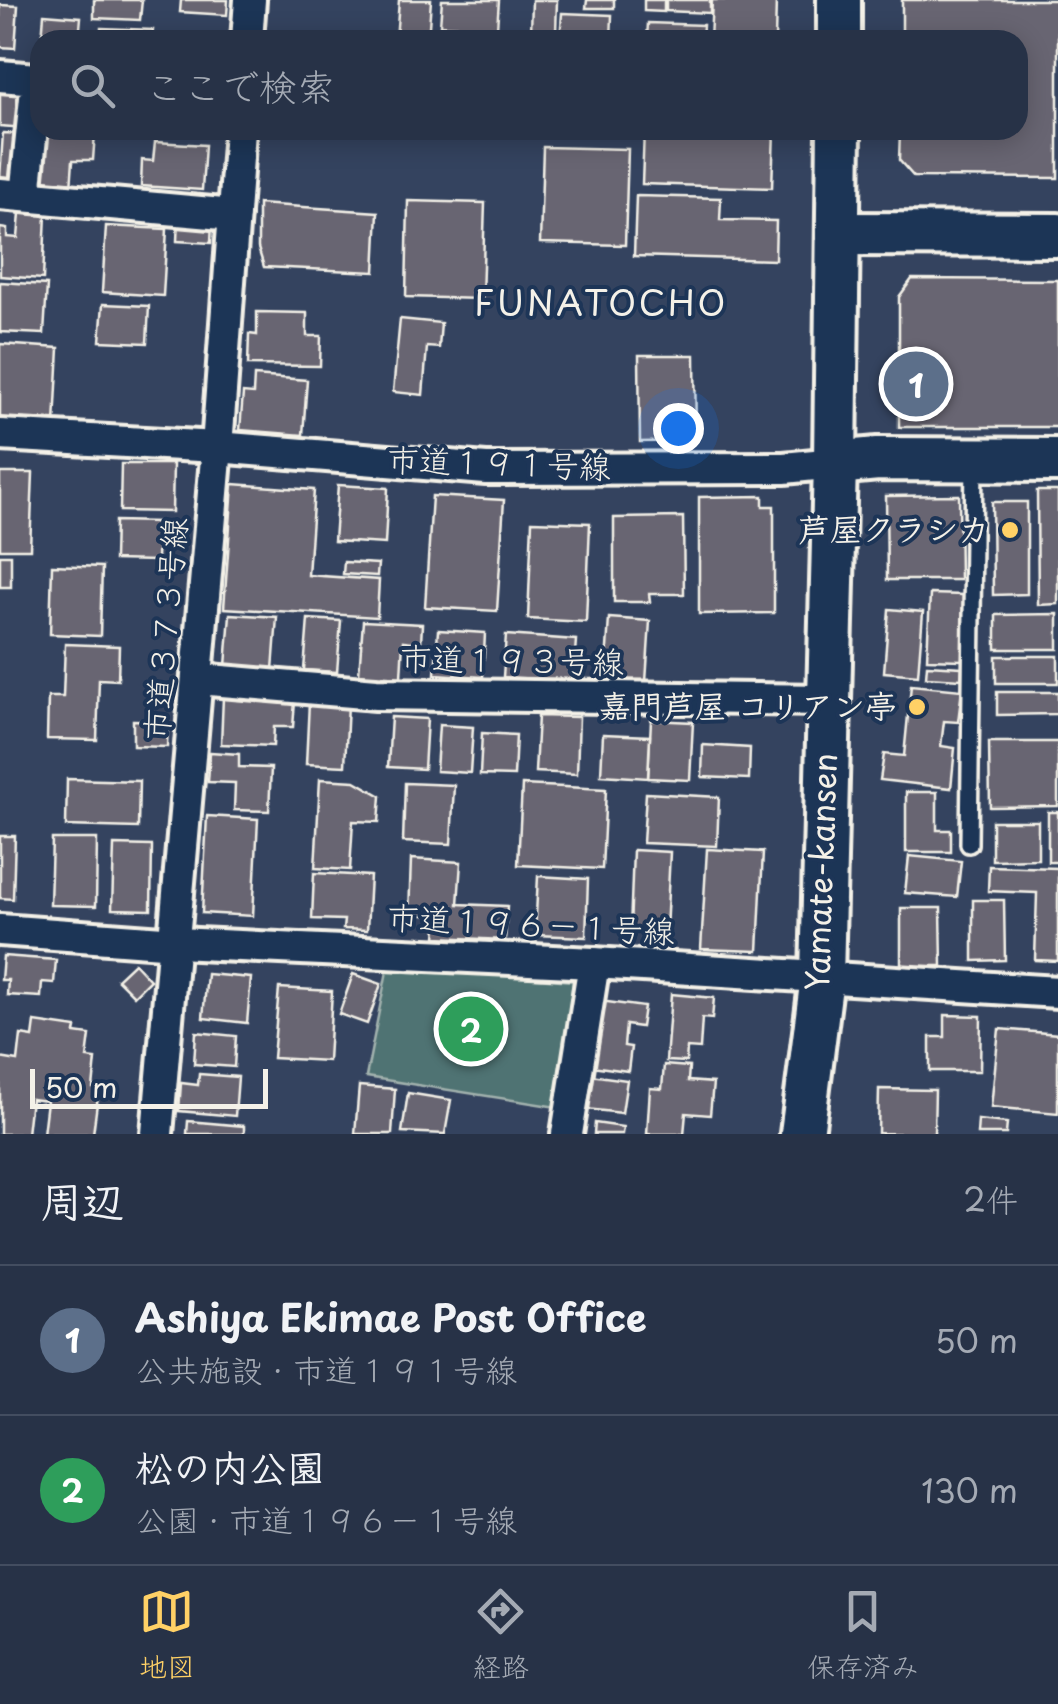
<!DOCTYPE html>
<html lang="ja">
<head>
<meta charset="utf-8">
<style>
	body { margin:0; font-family:"Playpen Sans","Klee One",sans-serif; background:#2f3a4e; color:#f1f3f6 }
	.scale { position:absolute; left:30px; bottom:25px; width:238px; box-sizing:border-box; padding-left:10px; border:5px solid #f4f1e8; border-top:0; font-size:28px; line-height:35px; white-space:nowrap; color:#f4f1e8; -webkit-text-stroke:8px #1d3557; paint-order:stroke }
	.you { position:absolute; left:678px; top:428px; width:35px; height:35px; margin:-25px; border:8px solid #fff; border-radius:50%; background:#1a73e8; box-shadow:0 0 0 15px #1a73e833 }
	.badge { display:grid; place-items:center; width:65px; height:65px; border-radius:50%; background:#ffd166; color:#fff; font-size:32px; font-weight:700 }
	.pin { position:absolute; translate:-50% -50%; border:5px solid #fff; box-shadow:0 2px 10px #0006 }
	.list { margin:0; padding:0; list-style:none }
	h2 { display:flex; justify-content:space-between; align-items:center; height:130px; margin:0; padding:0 40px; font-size:42px }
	h2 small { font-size:32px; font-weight:400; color:#a4aab4 }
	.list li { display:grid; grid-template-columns:65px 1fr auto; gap:30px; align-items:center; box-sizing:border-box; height:150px; padding:0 40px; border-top:2px solid #434d60 }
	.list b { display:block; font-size:38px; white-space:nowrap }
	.list p { margin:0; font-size:32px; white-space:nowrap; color:#a4aab4 }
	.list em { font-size:32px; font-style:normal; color:#a4aab4 }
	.icon { flex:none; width:55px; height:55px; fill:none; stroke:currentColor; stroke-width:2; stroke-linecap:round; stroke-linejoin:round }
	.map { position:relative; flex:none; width:1058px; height:1134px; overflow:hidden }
	.search { position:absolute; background:#273247; box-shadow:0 5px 25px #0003; left:30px; right:30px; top:30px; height:110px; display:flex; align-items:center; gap:25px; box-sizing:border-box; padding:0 35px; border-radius:30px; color:#a4aab4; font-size:38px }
	.sheet { height:430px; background:#273247 }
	nav { display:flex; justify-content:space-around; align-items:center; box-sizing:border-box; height:140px; border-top:2px solid #434d60; background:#273247; font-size:28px; color:#a4aab4 }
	nav a { display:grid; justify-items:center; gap:5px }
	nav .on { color:#ffd166 }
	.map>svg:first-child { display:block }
</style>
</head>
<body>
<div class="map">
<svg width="1058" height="1134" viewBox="0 0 1058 1134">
	<rect width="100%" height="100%" fill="#34435f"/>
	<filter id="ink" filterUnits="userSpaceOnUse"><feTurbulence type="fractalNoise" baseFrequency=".01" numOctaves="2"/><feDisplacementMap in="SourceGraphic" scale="20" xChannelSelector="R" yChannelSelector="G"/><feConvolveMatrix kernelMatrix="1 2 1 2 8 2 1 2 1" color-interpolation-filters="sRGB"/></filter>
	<g filter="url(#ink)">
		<!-- green -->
		<path fill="#507373" stroke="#a2b2ae" stroke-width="2.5" d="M388 966 573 981 557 1107 366 1077Z"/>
		<!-- building -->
		<g fill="#686572" stroke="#f4f1e8" stroke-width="2.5">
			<path d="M94 0H142L140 20 94 18Z"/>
			<path d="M181 0H228L227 15 180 12Z"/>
			<path d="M399 0H431L428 40H396Z"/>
			<path d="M442 0H499L497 28 440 25Z"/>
			<path d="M532 0H557L556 33H531Z"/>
			<path d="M587 0H614V8H586Z"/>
			<path d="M644 0H664V12L644 11Z"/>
			<path d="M666 0H710V13L666 11Z"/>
			<path d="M712 0H776L775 40H710Z"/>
			<path d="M902 0H1058V178L914 177 899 160 900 130H1018V40H902Z"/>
			<path d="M0 5 18 6 15 48 0 47Z"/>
			<path d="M562 13 612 15 611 40H560Z"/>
			<path d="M44 14 81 17 79 40H42Z"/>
			<path d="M648 23 703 25 702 40H647Z"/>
			<path d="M101 28 153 30 152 40H101Z"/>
			<path d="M0 89 28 91 26 128 0 126Z"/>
			<path d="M644 130H774L772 188 642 184Z"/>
			<path d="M45 131 95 133 93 160H73L71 188 41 186Z"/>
			<path d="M3 133 21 134 19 179 0 178Z"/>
			<path d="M155 142 205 145 202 190 141 186 142 160 153 161Z"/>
			<path d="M543 147 628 149 625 245 540 243Z"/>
			<path d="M636 196 721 198 720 220 776 221 775 260 634 256Z"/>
			<path d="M408 201 485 203 482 299 406 297Z"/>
			<path d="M258 204 378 212 375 272 264 267 258 248Z"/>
			<path d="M20 213 46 214 43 279 0 276V228L7 229V237L18 238Z"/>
			<path d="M178 219 212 221 211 243 177 241Z"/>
			<path d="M106 226 167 229 163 296 102 292Z"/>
			<path d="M912 279 1058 280V427H899V297Z"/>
			<path d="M0 282 47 285 44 334 0 332Z"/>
			<path d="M103 304 149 306 147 343 100 341Z"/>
			<path d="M257 312 307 313V336H321L320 366 248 365 249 334 257 335Z"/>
			<path d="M400 319 441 323 439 348 427 347 423 395 393 392Z"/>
			<path d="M0 344 59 348 55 424 0 421Z"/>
			<path d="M639 355H695L696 441 640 442Z"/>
			<path d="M254 376 307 380 303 435 240 430 243 393 253 394Z"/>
			<path d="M121 464H173L172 512 120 511Z"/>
			<path d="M0 473H33L30 549H0Z"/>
			<path d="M233 484 314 490 308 575 379 580 377 617 224 608Z"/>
			<path d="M338 485 388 488 385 544 334 541Z"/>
			<path d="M1037 491H1058V604L1038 605Z"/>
			<path d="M959 495 960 580H887L886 496Z"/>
			<path d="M432 496 504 500 497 611 425 607Z"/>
			<path d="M763 496V506H774V613L699 614V497Z"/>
			<path d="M992 502H1027V594L993 595Z"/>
			<path d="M683 517 684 594H649L650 602H614V518Z"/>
			<path d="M115 521 158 522 157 561 114 560Z"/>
			<path d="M532 521 590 523 586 622 528 619Z"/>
			<rect x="0" y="555" width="11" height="32"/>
			<path d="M344 562 378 564 377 576 343 574Z"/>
			<path d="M52 565 102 567 100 636 50 634Z"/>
			<path d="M930 594 964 595 962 660 927 659Z"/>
			<path d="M889 609 923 612 918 675 884 672Z"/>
			<path d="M230 614 277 617 273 670 226 666Z"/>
			<path d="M1058 614V649H996V615Z"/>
			<path d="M609 618 650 621 646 682 605 679Z"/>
			<path d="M308 619 341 621 337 672 304 670Z"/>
			<path d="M363 621 422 624 421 643 403 641 401 677 359 674Z"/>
			<path d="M438 630 485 633 483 677 435 674Z"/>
			<path d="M506 635 576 640 573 681 503 677Z"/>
			<path d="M65 644 119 646 118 680 99 679 97 740 47 739 48 697H63Z"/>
			<rect x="996" y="656" width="62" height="27"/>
			<path d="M927 665 962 667 961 679 926 677Z"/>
			<path d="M911 685 962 690 958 722 944 721 941 746 955 748 951 788 880 780 884 754 904 756Z"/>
			<path d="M997 692H1058V714L997 715Z"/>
			<path d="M223 697 295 701 293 727H274L273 746 221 744Z"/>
			<path d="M309 702 348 704 345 766 306 764Z"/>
			<path d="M538 716 579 717 577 774 535 772Z"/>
			<path d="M391 717 427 719 424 769 388 767Z"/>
			<path d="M133 720 168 721 167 747 133 746Z"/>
			<path d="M651 720 693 722 690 780 648 778Z"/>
			<path d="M439 725 473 727 470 773 436 771Z"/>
			<path d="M482 733 516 735 514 776 480 775Z"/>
			<path d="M603 734 650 736 648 778 601 775Z"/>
			<path d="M989 742H1058V806L990 807Z"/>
			<path d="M703 745 750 748 749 779 702 777Z"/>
			<path d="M210 752 239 754V767L271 768 269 811 234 810 235 783 208 782Z"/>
			<path d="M67 779 139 781 138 828 66 826Z"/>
			<path d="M320 779 355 781 381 796 379 822 353 821 350 870 315 868Z"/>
			<path d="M405 783 454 785 451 844 403 842Z"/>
			<path d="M522 785 606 789 602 869 518 865Z"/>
			<path d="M906 792H937V830H951V852H906Z"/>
			<path d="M646 793 719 797 717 846 643 843Z"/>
			<rect x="1048" y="812" width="10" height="50"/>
			<path d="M207 816 258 819 253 916 202 913Z"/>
			<path d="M992 821H1038V859L992 860Z"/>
			<path d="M0 836H15L13 899 0 898Z"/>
			<path d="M52 839H97L96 906 50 905Z"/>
			<path d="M114 845 152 846 151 910 112 909Z"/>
			<path d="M707 849 763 852 758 951 701 949Z"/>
			<path d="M633 850 670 852 666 931 630 930Z"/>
			<path d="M909 856 961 861 957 897 905 893Z"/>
			<path d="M411 859 461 862 458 904 507 906 505 940 436 937 438 916 409 914Z"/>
			<path d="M989 866 1058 868V961L1035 960 1037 893 988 891Z"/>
			<path d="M314 873 370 876 367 930 343 929 344 920 312 919Z"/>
			<path d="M538 876 588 879 586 937 535 935Z"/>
			<path d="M973 900H1004L1005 960 973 961Z"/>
			<path d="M901 908H941L942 966H901Z"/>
			<path d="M3 956 56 960 54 983 42 982 41 997 7 995 8 980H1Z"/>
			<path d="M134 963 150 980 134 996 117 979Z"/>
			<path d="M207 974 251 978 247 1023 203 1018Z"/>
			<path d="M353 974 381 984 367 1024 339 1014Z"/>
			<path d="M279 988 332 991 328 1061 273 1058Z"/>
			<path d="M671 994 714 998 712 1019 702 1018 700 1049 687 1048 686 1062 666 1061Z"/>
			<path d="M600 1001 644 1007 641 1027 626 1025 624 1046 631 1047 628 1071 591 1066Z"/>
			<path d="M945 1015 981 1016 980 1071H930V1037H945Z"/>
			<path d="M35 1022 76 1028 75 1033 90 1035 87 1058 96 1059 93 1088H99L93 1134H43L47 1101 31 1099 27 1134H0V1058L18 1061 21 1035 33 1037Z"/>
			<path d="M999 1029 1058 1034V1113L991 1107Z"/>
			<path d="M196 1032 236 1036 234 1067 194 1064Z"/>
			<path d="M664 1065 689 1067 688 1081 713 1083 710 1115 686 1113 684 1134H647L650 1088 662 1089Z"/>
			<path d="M199 1074 238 1077 235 1116 179 1111 181 1083 198 1085Z"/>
			<path d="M590 1075 627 1080 622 1113 586 1109Z"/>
			<path d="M359 1086 395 1089 392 1134H355Z"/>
			<path d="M879 1089 935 1090 934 1134 878 1133Z"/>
			<path d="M408 1093 451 1100 445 1134 402 1132Z"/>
			<path d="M978 1120 1007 1123 1006 1134H977Z"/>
			<path d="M188 1121 244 1126V1134H187Z"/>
			<path d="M595 1123 623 1127 622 1134H594Z"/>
		</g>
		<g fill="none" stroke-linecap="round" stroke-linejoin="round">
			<defs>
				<path id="lane" d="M969 844 974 464"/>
				<g id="street">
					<path d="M247 40 250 0"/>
					<path d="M0 76 37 79 25 196"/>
					<path d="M0 194 234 215"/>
					<path d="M0 435 217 447 486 469 784 468 835 463"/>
					<path d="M198 679 376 694 827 700"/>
					<path d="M0 930 176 943 594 963 1058 992"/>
					<path d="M157 1134 217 447 240 130"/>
					<path d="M567 1134 594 963"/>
				</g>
				<g id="secondary">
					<path d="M839 40V0"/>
					<path d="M839 234 1058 235"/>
					<path d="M835 463 878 459 1058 460"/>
					<path d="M802 1134 822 977 835 463 839 130"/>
				</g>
			</defs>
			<!-- lane casing -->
			<use href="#lane" stroke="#f4f1e8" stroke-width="22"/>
			<!-- street casing -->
			<use href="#street" stroke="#f4f1e8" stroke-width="38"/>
			<!-- secondary casing -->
			<use href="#secondary" stroke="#f4f1e8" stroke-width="50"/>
			<!-- lane -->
			<use href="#lane" stroke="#1d3557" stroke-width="15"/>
			<!-- street -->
			<use href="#street" stroke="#1d3557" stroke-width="30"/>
			<!-- secondary -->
			<use href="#secondary" stroke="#1d3557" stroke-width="42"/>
		</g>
	</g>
	<!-- markers -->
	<g fill="#ffd166" stroke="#1d3557" stroke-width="4">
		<circle cx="1010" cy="530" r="10"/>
		<circle cx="917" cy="707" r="10"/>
	</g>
	<g text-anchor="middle" stroke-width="8" stroke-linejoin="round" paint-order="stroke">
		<!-- street labels -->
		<g font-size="32" fill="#f4f1e8" stroke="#1d3557">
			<text transform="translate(499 464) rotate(2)" y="11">市道１９１号線</text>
			<text transform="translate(166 629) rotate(-85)" y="11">市道３７３号線</text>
			<text transform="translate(512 661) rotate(1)" y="11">市道１９３号線</text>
			<text transform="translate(822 872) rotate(-88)" y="11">Yamate-kansen</text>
			<text transform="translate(531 925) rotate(3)" y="11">市道１９６－１号線</text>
		</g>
		<!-- poi labels -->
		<g font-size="32" font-weight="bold" fill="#f4f1e8" stroke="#1d3557" text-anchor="end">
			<text x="990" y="541">芦屋クラシカ</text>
			<text x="897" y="718">嘉門芦屋 コリアン亭</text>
		</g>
		<!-- neighbourhood labels -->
		<g font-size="35" letter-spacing="2.5" fill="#f4f1e8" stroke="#1d3557">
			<text x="601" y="316">FUNATOCHO</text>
		</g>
	</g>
</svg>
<div class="scale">50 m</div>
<div class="you"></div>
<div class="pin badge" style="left:916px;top:384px;background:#5c6f8a">1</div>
<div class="pin badge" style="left:471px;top:1029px;background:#2e9e5b">2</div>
<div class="search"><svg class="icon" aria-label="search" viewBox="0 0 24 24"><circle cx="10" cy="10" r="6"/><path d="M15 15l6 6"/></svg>ここで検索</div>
</div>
<section class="sheet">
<h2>周辺<small>2件</small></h2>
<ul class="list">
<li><span class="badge" style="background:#5c6f8a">1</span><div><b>Ashiya Ekimae Post Office</b><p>公共施設 · 市道１９１号線</p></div><em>50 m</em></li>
<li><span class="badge" style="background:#2e9e5b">2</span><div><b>松の内公園</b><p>公園 · 市道１９６－１号線</p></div><em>130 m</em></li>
</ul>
</section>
<nav>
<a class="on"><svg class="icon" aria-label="map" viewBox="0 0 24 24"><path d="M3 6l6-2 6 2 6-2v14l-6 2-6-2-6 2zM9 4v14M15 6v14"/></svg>地図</a>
<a><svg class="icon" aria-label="directions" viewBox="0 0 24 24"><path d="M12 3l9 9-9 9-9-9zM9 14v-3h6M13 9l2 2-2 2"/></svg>経路</a>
<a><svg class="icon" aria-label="saved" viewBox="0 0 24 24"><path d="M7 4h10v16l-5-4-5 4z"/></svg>保存済み</a>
</nav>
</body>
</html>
